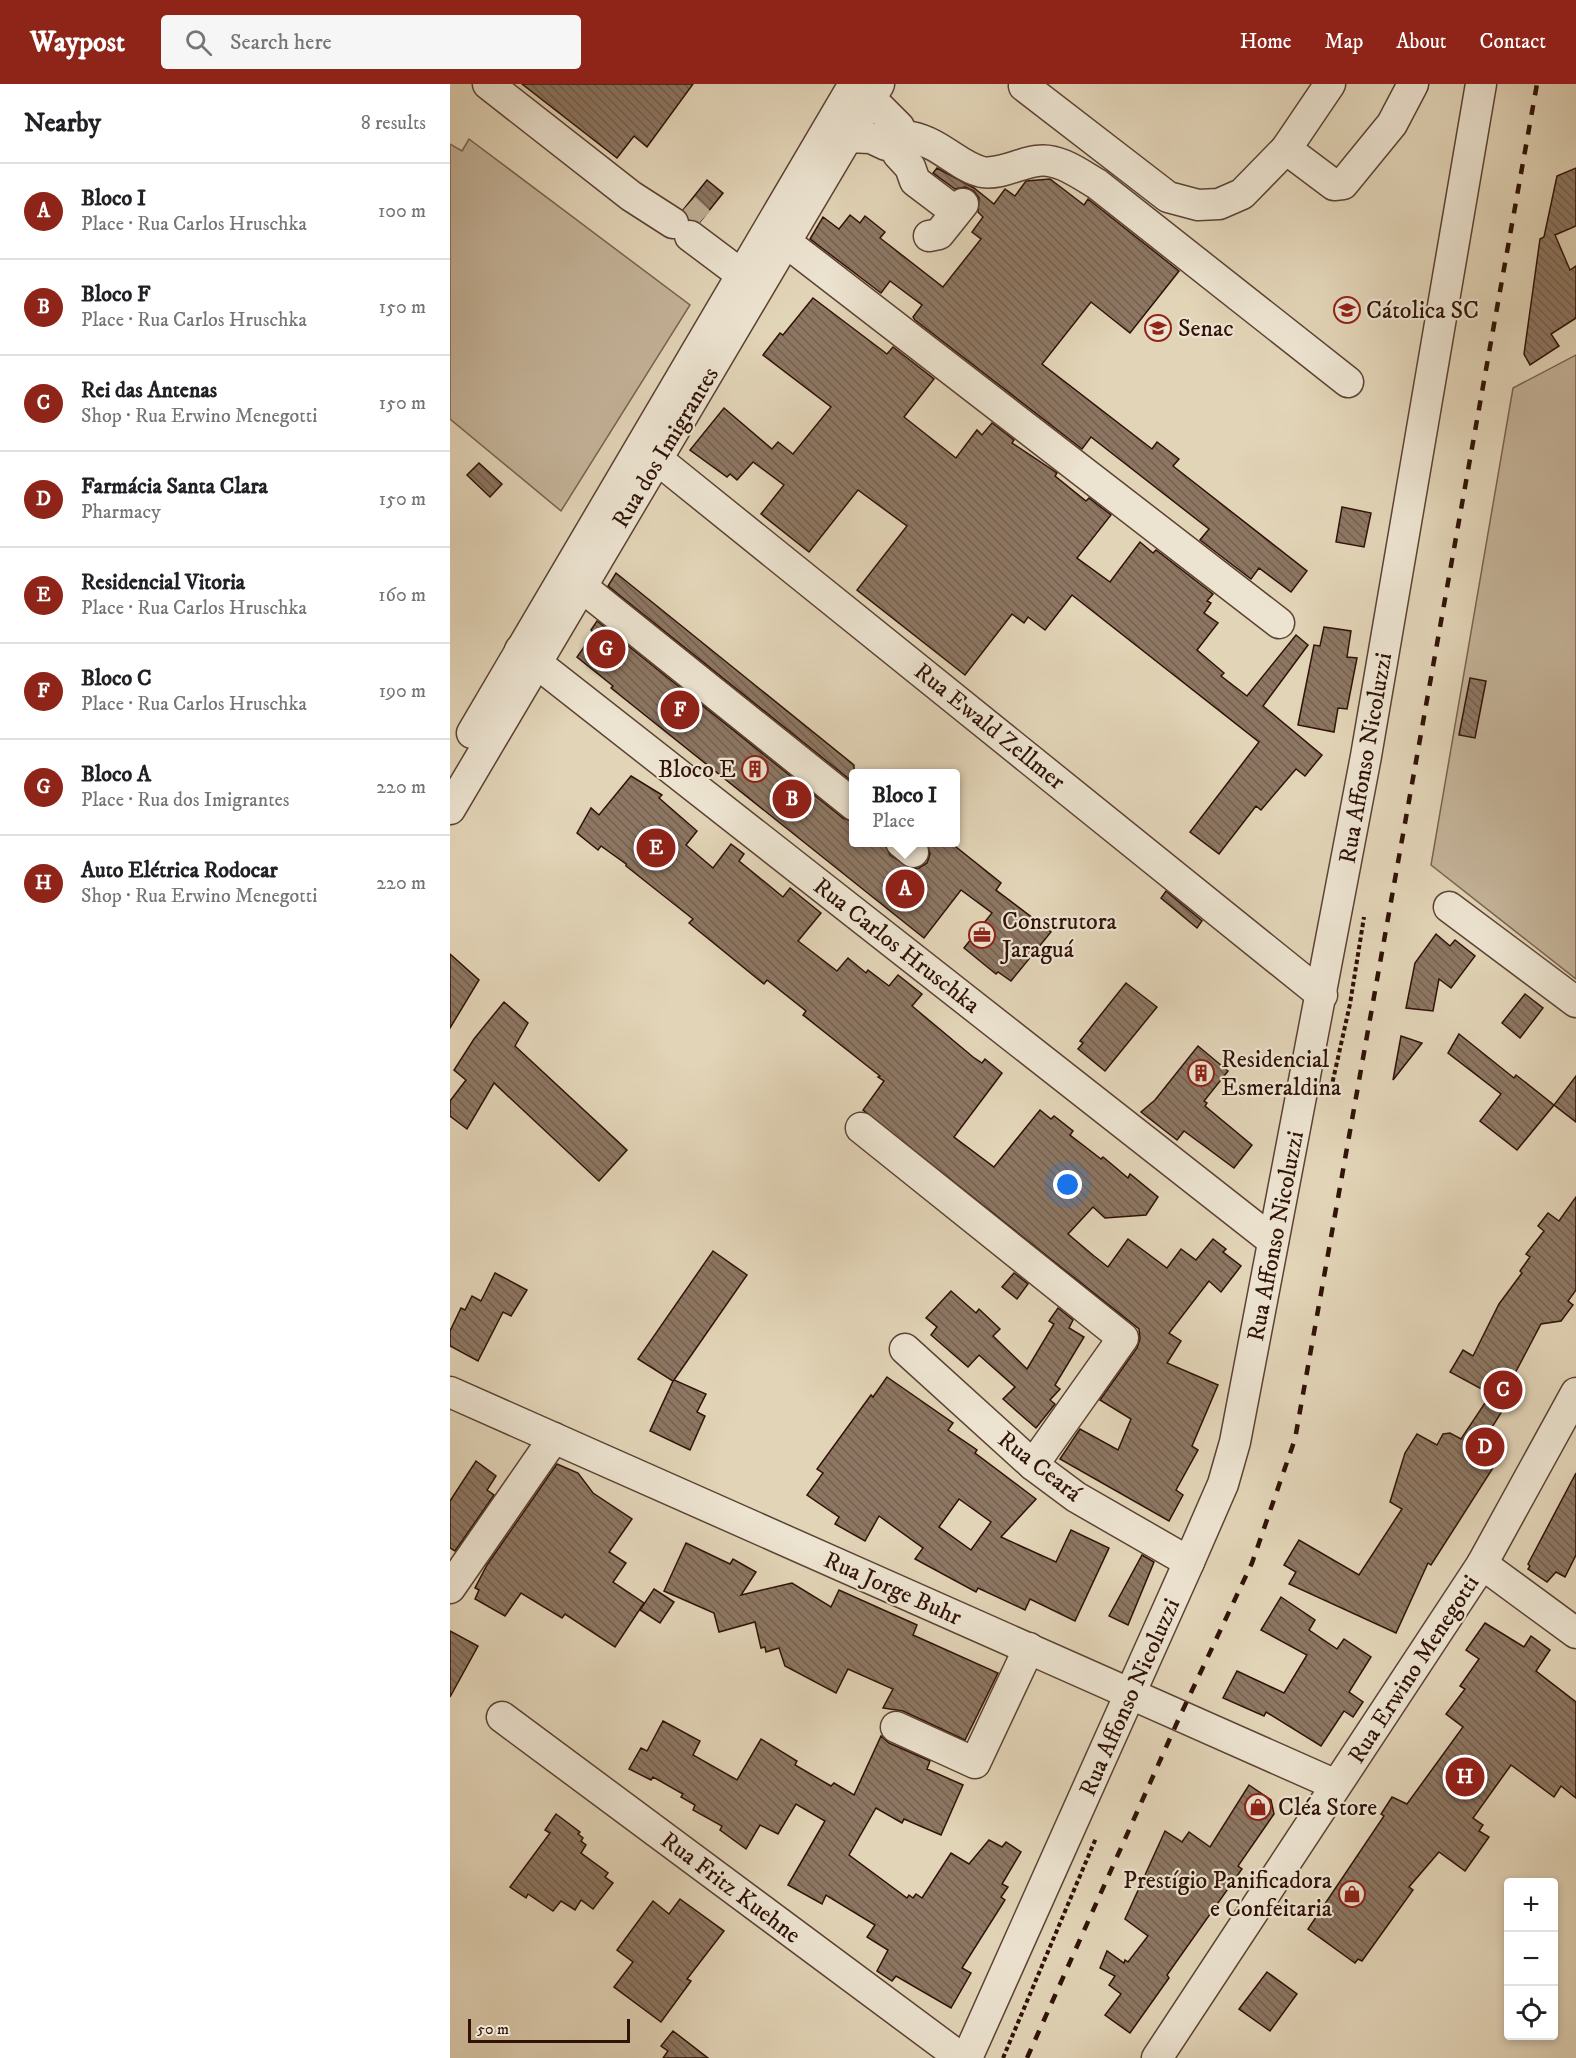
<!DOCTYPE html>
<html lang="en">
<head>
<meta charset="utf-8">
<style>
	body { margin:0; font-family:"IM FELL DW Pica",serif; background:#f6f6f6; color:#202124 }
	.controls { position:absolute; right:18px; bottom:18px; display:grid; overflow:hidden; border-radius:6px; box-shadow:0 3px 9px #0003 }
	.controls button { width:54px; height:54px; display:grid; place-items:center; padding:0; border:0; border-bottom:2px solid #e0e0e0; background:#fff; color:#202124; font:30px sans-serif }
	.scale { position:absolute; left:18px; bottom:15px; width:162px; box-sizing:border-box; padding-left:6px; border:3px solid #301207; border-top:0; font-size:16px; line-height:21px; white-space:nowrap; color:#301207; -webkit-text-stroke:4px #ece3d0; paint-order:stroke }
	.you { position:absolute; left:618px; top:1101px; width:21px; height:21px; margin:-15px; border:4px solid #fff; border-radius:50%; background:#1a73e8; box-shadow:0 0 0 9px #1a73e833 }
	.badge { display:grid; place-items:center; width:39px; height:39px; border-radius:50%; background:#8f2418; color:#fff; font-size:20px; font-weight:700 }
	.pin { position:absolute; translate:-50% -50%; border:3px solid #fff; box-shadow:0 2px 6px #0006 }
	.popup { position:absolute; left:399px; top:685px; width:111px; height:78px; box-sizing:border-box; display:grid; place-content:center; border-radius:6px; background:#fff; filter:drop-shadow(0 2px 4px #0005); font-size:20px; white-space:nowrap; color:#757577 }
	.popup b { font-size:22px; color:#202124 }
	.popup::after { content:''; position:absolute; left:50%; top:100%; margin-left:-12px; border:12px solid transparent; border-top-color:#fff }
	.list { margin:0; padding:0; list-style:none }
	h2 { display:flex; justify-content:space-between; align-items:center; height:78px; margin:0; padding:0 24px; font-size:26px }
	h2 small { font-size:20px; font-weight:400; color:#757577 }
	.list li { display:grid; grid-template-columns:39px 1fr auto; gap:18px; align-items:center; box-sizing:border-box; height:96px; padding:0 24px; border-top:2px solid #e0e0e0 }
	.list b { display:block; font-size:22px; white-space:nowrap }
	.list p { margin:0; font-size:20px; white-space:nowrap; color:#757577 }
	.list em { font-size:20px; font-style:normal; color:#757577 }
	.icon { flex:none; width:33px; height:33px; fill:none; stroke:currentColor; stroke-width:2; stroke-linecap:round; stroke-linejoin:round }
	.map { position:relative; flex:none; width:1126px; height:1974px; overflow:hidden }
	header { display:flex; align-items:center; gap:36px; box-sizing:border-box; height:84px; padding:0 30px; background:#8f2418; color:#fff }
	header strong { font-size:28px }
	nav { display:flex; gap:33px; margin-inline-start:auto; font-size:21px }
	.search { width:420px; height:54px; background:#f6f6f6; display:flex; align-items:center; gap:15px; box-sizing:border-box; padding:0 21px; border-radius:6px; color:#757577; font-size:22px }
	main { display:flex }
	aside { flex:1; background:#fff }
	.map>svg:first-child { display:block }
</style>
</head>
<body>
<header>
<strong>Waypost</strong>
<div class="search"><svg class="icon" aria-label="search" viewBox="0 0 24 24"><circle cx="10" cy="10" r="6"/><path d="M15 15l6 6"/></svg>Search here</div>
<nav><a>Home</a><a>Map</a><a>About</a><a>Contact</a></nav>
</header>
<main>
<aside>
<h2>Nearby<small>8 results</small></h2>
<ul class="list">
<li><span class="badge">A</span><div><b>Bloco I</b><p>Place · Rua Carlos Hruschka</p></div><em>100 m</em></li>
<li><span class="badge">B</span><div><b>Bloco F</b><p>Place · Rua Carlos Hruschka</p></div><em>150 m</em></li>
<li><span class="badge">C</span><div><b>Rei das Antenas</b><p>Shop · Rua Erwino Menegotti</p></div><em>150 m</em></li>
<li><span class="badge">D</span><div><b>Farmácia Santa Clara</b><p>Pharmacy</p></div><em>150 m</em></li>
<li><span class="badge">E</span><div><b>Residencial Vitoria</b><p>Place · Rua Carlos Hruschka</p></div><em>160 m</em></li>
<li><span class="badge">F</span><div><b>Bloco C</b><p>Place · Rua Carlos Hruschka</p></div><em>190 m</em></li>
<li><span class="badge">G</span><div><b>Bloco A</b><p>Place · Rua dos Imigrantes</p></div><em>220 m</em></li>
<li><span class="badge">H</span><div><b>Auto Elétrica Rodocar</b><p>Shop · Rua Erwino Menegotti</p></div><em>220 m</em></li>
</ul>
</aside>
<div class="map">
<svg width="1126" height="1974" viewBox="0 0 1126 1974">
	<defs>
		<pattern id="building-back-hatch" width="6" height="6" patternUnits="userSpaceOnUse" patternTransform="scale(1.5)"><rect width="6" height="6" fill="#8d7763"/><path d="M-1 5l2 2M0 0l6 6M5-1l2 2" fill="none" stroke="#746050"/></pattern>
	</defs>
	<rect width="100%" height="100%" fill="#e2d4b7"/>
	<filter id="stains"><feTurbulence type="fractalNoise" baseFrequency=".00333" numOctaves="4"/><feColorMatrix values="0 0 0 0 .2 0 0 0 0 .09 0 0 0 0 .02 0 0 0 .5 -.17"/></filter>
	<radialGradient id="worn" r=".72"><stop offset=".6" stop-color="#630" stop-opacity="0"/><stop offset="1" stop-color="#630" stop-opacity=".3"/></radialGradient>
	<!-- green -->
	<g fill="#c4b399" stroke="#7a6250" stroke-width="1.5">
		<path d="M19 55 240 221 111 427 0 335V60L12 67Z"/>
		<path d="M1126 271V895L981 781 1063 304Z"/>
	</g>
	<!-- building -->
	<g fill="url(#building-back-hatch)" stroke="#301207" stroke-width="1.5" fill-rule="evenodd">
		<path d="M72 0H243L197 63 184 52 167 74Z"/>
		<path d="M487 84 524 104 544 120 555 105 565 112 576 97 600 95 634 121 638 115 729 187 680 249 641 218 592 280 702 365 707 358 729 375 723 382 857 487 841 508 809 484 801 495 750 456 759 445 641 353 632 365 465 236 463 233 472 221 440 197 431 209 360 155 373 133 389 145 400 131 410 139 415 132 435 148 430 154 493 203 531 155 522 148 533 133 528 128 529 114 524 107 515 103 505 105 483 89Z"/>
		<path d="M1126 84V142L1105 151 1120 186 1126 182V234L1101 250 1109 262 1080 281 1074 270 1090 155 1094 153 1107 92Z"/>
		<path d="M257 96 273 109 250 138 239 135 233 126Z"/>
		<path d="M363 214 437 270 443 263 484 295 454 333 506 374 527 346 532 351 542 339 564 356 562 359 607 389 605 392 636 417 639 414 661 431 627 474 660 498 690 458 703 469 706 466 763 510 757 517 761 519 754 529 768 539 747 566 774 589 771 592 797 612 846 551 858 561 813 622 872 671 855 692 846 685 811 726 806 722 769 770 740 748 809 658 622 511 595 546 578 533 574 539 562 530 515 591 407 506 457 442 408 406 359 468 311 430 334 401 303 378 287 396 280 390 277 393 240 366 274 324 322 365 328 358 343 370 381 323 313 271 330 249 333 251Z"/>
		<path d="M29 379 52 400 40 413 17 391Z"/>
		<path d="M892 423 921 429 914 463 886 458Z"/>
		<path d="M166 489 404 681V699L158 502Z"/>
		<path d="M147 537 393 734 404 738V759H434L440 771 461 785 469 784 477 779 480 770 477 759H501L551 799 546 806 601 848 561 897 548 888 546 890 514 864 542 829 511 806 474 854 161 604 163 602 127 573 144 549 141 546Z"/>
		<path d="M874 543 901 547 897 573 907 574 897 625 888 624 884 648 848 641 864 561 870 562Z"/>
		<path d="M1020 594 1036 597 1025 654 1009 651Z"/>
		<path d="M181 692 212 711 209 714 247 747 236 761 263 784 281 760 294 770 289 777 333 813 340 804 371 829 348 857 387 887 398 874 416 889 418 886 439 902 448 891 472 910 462 922 523 973 532 979 535 975 552 989 504 1053 544 1083 590 1026 601 1035 604 1032 623 1047 620 1051 651 1075 653 1073 678 1094 680 1090 708 1113 696 1131 655 1134 643 1123 618 1150 644 1172 658 1183 678 1155 717 1184 731 1165 746 1176 763 1155 776 1165 773 1168 791 1182 771 1208 759 1197 719 1249 731 1257 717 1279 768 1301 742 1362 748 1366 726 1406 733 1411 719 1437 610 1375 630 1345 668 1366 681 1335 650 1316 687 1264 690 1255 689 1245 413 1026 434 997 428 993 430 992 353 931 356 927 317 896 314 900 239 839 243 835 176 782V780L151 762 148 766 127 749 141 724 149 731Z"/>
		<path d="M716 807 752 837 747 844 711 814Z"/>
		<path d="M986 850 1000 862 1005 856 1025 872 1001 904 989 895 983 927 956 924 965 879Z"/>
		<path d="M0 870 29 896 0 944Z"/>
		<path d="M676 899 707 923 655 987 628 965 633 959 630 957Z"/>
		<path d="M1075 910 1093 924 1070 954 1052 939Z"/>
		<path d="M54 918 78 939 65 962 177 1066 149 1097 44 999 17 1045 0 1032V1017L16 996 4 986 24 955Z"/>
		<path d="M1009 950 1064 994 1066 991 1104 1021 1067 1066 1030 1037 1051 1010 998 969Z"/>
		<path d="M951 952 972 959 943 996Z"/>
		<path d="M748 962 778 987 754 1017 757 1019 755 1022 802 1061 784 1084 734 1047 727 1056 691 1028 705 1016Z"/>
		<path d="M1126 992V1038L1104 1021Z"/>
		<path d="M1126 1113V1206L1118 1217 1123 1221 1111 1237 1091 1240 1062 1295 1069 1300 1039 1348 1055 1358 1046 1371 1048 1376 981 1481 978 1479 946 1549 839 1500 846 1488 834 1481 849 1456 909 1491 952 1425 940 1418 955 1369 967 1350 987 1361 993 1350 1000 1349 1011 1355 1041 1310 1000 1288 1013 1266 1023 1272 1049 1220 1072 1189 1070 1187 1080 1173 1076 1170 1094 1147 1088 1142 1098 1129 1109 1137Z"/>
		<path d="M263 1167 297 1191 224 1296 256 1310 247 1328 255 1332 240 1366 200 1347 223 1297 188 1275Z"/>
		<path d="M45 1189 77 1206 61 1232 53 1228 28 1277 0 1262V1247L11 1224 15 1226 22 1212 31 1217Z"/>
		<path d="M564 1189 578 1200 567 1215 552 1203Z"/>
		<path d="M501 1207 526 1229 529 1225 550 1245 543 1252 577 1285 604 1240 599 1237 608 1224 623 1236 619 1244 634 1253 605 1301 610 1305 600 1316 605 1320 586 1344 553 1315 565 1303 529 1271 518 1283 481 1251 487 1243 476 1234Z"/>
		<path d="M437 1293 503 1339 498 1346 527 1366 525 1369 586 1415 551 1453 606 1478 621 1446 659 1464 625 1537 580 1515 575 1526 528 1504 526 1508 465 1475 473 1464 429 1432 415 1457 385 1440 389 1433 357 1411 373 1389 367 1385 421 1311 423 1313ZM509 1415 541 1438 521 1466 489 1443Z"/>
		<path d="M26 1377 46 1392 37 1406 44 1411 5 1467 0 1464V1417Z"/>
		<path d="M107 1380 128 1389 143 1409 182 1435 159 1468 176 1479 163 1498 194 1519 165 1563 115 1530 112 1534 71 1509 55 1532 25 1515 29 1506 25 1504 37 1481Z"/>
		<path d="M1126 1389V1471L1115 1493 1106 1488 1097 1498 1078 1485 1080 1482 1078 1480Z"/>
		<path d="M236 1459 280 1480 283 1475 306 1488 291 1511 342 1499 381 1523 389 1506 467 1541 463 1551 548 1589 515 1656 453 1627 433 1624 443 1605 398 1585 386 1609 335 1582 329 1564 316 1568 315 1563 311 1564 305 1538 269 1548 264 1529 214 1507Z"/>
		<path d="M692 1471 704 1478 678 1541 659 1532Z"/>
		<path d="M204 1505 224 1518 210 1539 190 1526Z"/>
		<path d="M831 1513 865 1536 859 1546 887 1565 894 1555 921 1573 899 1608 913 1618 903 1633 894 1627 871 1662 816 1628 814 1632 773 1614 787 1587 834 1609 857 1571 811 1546Z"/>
		<path d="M1035 1539 1074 1563 1081 1552 1100 1566 1086 1587 1126 1618V1714L1111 1702 1104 1713 1061 1681 1023 1734 1033 1741 1029 1747 1039 1753 1015 1787 989 1768 959 1803 963 1806 912 1877 908 1875 905 1879 858 1845 934 1732 931 1730 942 1713 957 1720 1013 1643 996 1630 1015 1605 1010 1602 1029 1575 1016 1566Z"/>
		<path d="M0 1547 28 1562 0 1613Z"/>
		<path d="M213 1637 250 1657 243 1671 287 1696 311 1655 347 1677 345 1681 381 1702 384 1699 404 1711 431 1652 439 1659 480 1677 477 1685 513 1701 491 1751 454 1735 452 1739 426 1724 399 1771 457 1814 459 1811 463 1814 466 1810 472 1814 501 1769 519 1780 539 1756 552 1763 556 1758 571 1768 552 1800 558 1803 551 1813 555 1816 512 1884 521 1889 501 1924 446 1892 442 1897 427 1887 438 1866 417 1853 425 1841 376 1811 372 1820 338 1801 375 1737 346 1720 328 1750 310 1741 296 1765 270 1746 272 1742 243 1726 245 1721 231 1713 233 1710 203 1693 201 1696 179 1685 191 1664 197 1667Z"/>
		<path d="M799 1701 821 1716 824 1730 788 1782 792 1785 717 1891 719 1894 680 1949 655 1931 671 1910 659 1901 665 1892 650 1884 657 1867 674 1879 675 1876 678 1878 698 1852 675 1835 715 1747 732 1758 739 1748 760 1763Z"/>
		<path d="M106 1730 130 1748 128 1750 133 1754 131 1757 136 1761 131 1769 158 1789 155 1793 163 1799 143 1825 131 1816 125 1826 111 1817 103 1827 78 1810 76 1814 60 1803 100 1749 95 1746Z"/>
		<path d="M230 1815 274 1847 237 1895 241 1897 211 1938 164 1903 183 1878 167 1866 203 1817 219 1830Z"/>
		<path d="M817 1888 847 1910 820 1947 789 1925Z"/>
		<path d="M223 1947 258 1974H213L218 1967 211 1962Z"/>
	</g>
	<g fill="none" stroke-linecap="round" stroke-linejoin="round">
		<!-- minor-tunnel -->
		<path stroke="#bead94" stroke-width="30" stroke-dasharray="30 15" stroke-linecap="butt" d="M235 124 250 138"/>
		<defs>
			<g id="minor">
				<path d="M38 0 181 112 223 139"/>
				<path d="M574 2 718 113 748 121 769 120 792 110 836 65 880 0"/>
				<path d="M401 11 429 23 449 43"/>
				<path d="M397 53 421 54 436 61"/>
				<path d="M461 53C491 59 509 83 532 88 551 91 569 79 587 77 607 73 630 90 647 100L898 298"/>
				<path d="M836 65 884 101 893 100 942 40 963 0"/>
				<path d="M448 70 460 83 465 97 506 128"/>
				<path d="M240 152 292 191 310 195"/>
				<path d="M479 152 489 150 513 120"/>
				<path d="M337 159 829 539"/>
				<path d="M207 375 872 911"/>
				<path d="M132 503 404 721"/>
				<path d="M70 566 823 1157"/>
				<path d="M22 649 404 0"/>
				<path d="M0 725 429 0"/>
				<path d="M451 758 463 768"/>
				<path d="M999 823 1126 918"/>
				<path d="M411 1044 673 1254 583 1381"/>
				<path d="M455 1265 583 1381 626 1413 739 1478"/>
				<path d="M0 1308 886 1701"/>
				<path d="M1032 1480 1126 1549"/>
				<path d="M0 1504 104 1354"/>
				<path d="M52 1633 511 1974"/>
				<path d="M446 1643 525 1679 579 1564"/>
				<path d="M517 1974 739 1478 773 1400 785 1358 916 672 1031 0"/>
				<path d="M707 1974 1032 1480 1126 1309"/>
			</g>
		</defs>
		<!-- minor casing -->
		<use href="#minor" stroke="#5c4233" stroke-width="33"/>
		<!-- path -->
		<g stroke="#301207" stroke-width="4" stroke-dasharray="4.5 3" stroke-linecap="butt">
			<path d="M881 1005 900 920 914 833"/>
			<path d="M553 1974 646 1754"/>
		</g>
		<!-- minor -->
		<use href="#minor" stroke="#ece3d0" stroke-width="30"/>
		<!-- rail -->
		<path stroke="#301207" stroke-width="4.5" stroke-dasharray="10 10" stroke-linecap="butt" d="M577 1974 730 1632 802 1479 845 1355 1087 0"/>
	</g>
	<!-- icons -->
	<defs>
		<symbol id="university-ring" viewBox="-11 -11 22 22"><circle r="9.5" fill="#ece3d0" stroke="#8f2418" stroke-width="1.5"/><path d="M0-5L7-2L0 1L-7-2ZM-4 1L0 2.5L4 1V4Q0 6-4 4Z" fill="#8f2418"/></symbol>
		<symbol id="building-ring" viewBox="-11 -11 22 22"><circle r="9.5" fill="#ece3d0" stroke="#8f2418" stroke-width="1.5"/><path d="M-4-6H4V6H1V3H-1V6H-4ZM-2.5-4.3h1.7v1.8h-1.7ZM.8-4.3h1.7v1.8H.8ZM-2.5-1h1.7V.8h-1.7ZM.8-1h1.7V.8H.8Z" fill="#8f2418"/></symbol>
		<symbol id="office-ring" viewBox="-11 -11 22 22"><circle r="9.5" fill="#ece3d0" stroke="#8f2418" stroke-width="1.5"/><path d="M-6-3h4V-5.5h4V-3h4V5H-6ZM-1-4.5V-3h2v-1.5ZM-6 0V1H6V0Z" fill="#8f2418"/></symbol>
		<symbol id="shop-ring" viewBox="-11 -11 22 22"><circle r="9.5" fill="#ece3d0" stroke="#8f2418" stroke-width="1.5"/><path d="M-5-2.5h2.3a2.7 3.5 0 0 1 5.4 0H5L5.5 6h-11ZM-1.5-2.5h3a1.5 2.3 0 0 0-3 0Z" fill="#8f2418"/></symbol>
	</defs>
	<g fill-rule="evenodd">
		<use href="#university-ring" x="882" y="211" width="30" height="30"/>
		<use href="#university-ring" x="693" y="229" width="30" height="30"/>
		<use href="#building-ring" x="290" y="670" width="30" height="30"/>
		<use href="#office-ring" x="517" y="836" width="30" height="30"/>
		<use href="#building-ring" x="736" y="974" width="30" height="30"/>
		<use href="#shop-ring" x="793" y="1708" width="30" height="30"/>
		<use href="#shop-ring" x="887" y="1795" width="30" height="30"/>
	</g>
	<g text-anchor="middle" stroke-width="4.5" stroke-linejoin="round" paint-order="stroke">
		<!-- poi labels -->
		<g font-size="24" fill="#301207" stroke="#ece3d0" text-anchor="start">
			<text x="916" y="234">Cátolica SC</text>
			<text x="728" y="252">Senac</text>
			<text x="286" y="693" text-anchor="end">Bloco E</text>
			<text x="552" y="845">Construtora<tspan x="552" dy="28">Jaraguá</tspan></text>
			<text x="771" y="983">Residencial<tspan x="771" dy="28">Esmeraldina</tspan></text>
			<text x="828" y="1731">Cléa Store</text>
			<text x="882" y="1804" text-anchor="end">Prestígio Panificadora<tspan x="882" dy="28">e Confeitaria</tspan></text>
		</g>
		<!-- street labels -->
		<g font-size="24" fill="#301207" stroke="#ece3d0">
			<text transform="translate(215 363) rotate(-59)" y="8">Rua dos Imigrantes</text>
			<text transform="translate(540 642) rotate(39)" y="8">Rua Ewald Zellmer</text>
			<text transform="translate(915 674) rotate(-80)" y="8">Rua Affonso Nicoluzzi</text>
			<text transform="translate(447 861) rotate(38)" y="8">Rua Carlos Hruschka</text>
			<text transform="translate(825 1152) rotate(-79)" y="8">Rua Affonso Nicoluzzi</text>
			<text transform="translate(590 1382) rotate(38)" y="8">Rua Ceará</text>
			<text transform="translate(443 1504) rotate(24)" y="8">Rua Jorge Buhr</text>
			<text transform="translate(963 1585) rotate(-57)" y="8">Rua Erwino Menegotti</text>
			<text transform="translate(679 1613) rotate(-66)" y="8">Rua Affonso Nicoluzzi</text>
			<text transform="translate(281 1803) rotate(37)" y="8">Rua Fritz Kuehne</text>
		</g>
	</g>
	<rect width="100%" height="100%" filter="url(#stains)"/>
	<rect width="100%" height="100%" fill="url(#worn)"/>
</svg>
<div class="controls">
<button>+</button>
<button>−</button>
<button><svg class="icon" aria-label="locate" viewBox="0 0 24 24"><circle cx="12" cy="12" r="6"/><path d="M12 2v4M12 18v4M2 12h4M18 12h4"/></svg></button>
</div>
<div class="scale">50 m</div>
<div class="you"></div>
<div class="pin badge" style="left:455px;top:805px">A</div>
<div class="popup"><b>Bloco I</b>Place</div>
<div class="pin badge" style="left:342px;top:715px">B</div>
<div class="pin badge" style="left:1053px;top:1306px">C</div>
<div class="pin badge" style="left:1035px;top:1363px">D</div>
<div class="pin badge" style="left:206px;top:764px">E</div>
<div class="pin badge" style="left:230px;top:626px">F</div>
<div class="pin badge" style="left:156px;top:565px">G</div>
<div class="pin badge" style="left:1015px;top:1693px">H</div>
</div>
</main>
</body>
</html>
